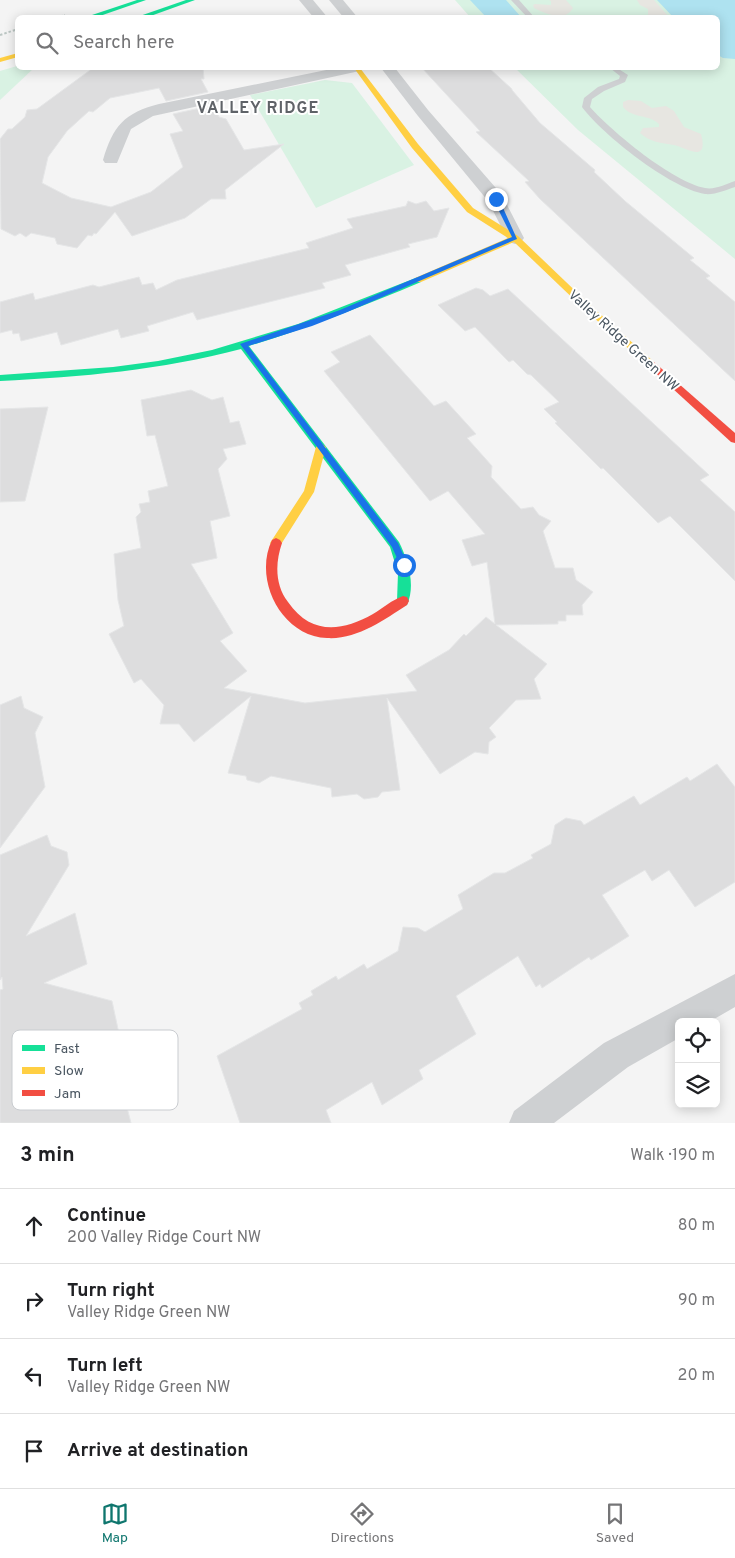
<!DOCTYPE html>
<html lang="en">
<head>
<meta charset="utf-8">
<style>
	body { margin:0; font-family:Overpass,sans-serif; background:#f6f6f6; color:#202124 }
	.controls { position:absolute; right:15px; bottom:15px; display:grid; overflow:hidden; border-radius:8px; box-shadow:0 2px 12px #0003 }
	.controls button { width:45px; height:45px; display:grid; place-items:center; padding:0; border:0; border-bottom:1px solid #e0e0e0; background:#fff; color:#202124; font:25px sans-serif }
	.stop { position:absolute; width:15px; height:15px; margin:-11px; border:4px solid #1a73e8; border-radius:50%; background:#fff }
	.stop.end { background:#1a73e8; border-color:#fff; box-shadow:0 1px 5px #0008 }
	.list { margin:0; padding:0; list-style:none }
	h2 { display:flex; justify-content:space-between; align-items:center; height:65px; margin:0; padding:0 20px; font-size:21px }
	h2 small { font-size:16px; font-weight:400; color:#757577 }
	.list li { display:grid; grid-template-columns:32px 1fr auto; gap:15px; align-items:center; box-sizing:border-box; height:75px; padding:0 20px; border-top:1px solid #e0e0e0 }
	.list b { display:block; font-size:19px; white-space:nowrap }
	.list p { margin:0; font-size:16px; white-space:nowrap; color:#757577 }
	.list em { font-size:16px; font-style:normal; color:#757577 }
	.icon { flex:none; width:28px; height:28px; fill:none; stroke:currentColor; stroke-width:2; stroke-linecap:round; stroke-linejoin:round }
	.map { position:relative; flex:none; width:735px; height:1123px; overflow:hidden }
	.search { position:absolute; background:#fff; box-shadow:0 2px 12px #0003; left:15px; right:15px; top:15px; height:55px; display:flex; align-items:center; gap:12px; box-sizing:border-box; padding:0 18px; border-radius:8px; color:#757577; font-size:19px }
	.sheet { height:365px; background:#fff }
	nav { display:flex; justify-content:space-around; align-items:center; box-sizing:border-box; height:70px; border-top:1px solid #e0e0e0; background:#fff; font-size:14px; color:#757577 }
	nav a { display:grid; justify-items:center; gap:2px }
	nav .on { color:#0f766e }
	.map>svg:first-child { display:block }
</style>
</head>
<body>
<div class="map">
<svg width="735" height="1123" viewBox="0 0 735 1123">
	<rect width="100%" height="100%" fill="#f4f4f4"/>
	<!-- green -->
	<g fill="#d9f2e3">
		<path d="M455 0H735V259L578 130 515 68H718V18L470 17Z"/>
		<path d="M17 66 18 68H34L0 100V71Z"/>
		<path d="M325 80 352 83 414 165 316 208 250 95Z"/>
	</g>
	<!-- sand -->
	<g fill="#e7e6e1">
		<path d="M549 0H566L573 8C565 23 544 13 534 8L533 5 535 4 551 5V1Z"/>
		<path d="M637 0H654L669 17 648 16V9L640 5Z"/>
		<path d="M628 100 641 101 652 108 666 106 674 111 684 127 701 134C709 164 687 148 674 145 661 143 650 142 640 133L643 128 659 127V124C649 114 633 119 623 107V102Z"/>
	</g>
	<!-- water -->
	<g fill="#aee2f0">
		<path d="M470 0H506L521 17H486Z"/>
		<path d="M657 0H735V59L723 58 718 55V18L673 17Z"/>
	</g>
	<!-- building -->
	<g fill="#ddddde" stroke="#e5e6e7">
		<path d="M93 68H203L204 79H201L208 92 166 101 159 88 110 98 93 112 89 111 67 131 48 157 42 183 71 198 111 207 151 192 183 167 170 134 183 131 173 114 214 105 219 117 226 119 244 150 284 144 225 190 226 199H211L185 218 132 236 115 212 96 234 94 233 92 236 88 235 77 248 57 244 55 238 31 233 26 237 20 233 15 236 1 229 0 139 8 129H12L25 117 27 110 37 109Z"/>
		<path d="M422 68H489L512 89V90L540 123 595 170 594 172 625 201 694 258 690 260 710 276 706 278 735 302V381L540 199 525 182 529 181 476 132 480 131Z"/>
		<path d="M408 201 416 204 426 201 434 211 449 208 437 237 408 244 410 247 345 265 351 275 322 283 325 288 197 320 193 312 147 326 149 331 121 338 118 329 61 345 57 332 21 341 19 333 13 334 12 330 0 333V302L33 293 35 300 93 285 99 287 139 277 142 285 153 283 156 290 177 280 309 248 306 243 353 228 347 219 406 206Z"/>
		<path d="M476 288 483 290 490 296 508 289 709 475 700 480 735 512V581L670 516 658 523 603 468 601 469 555 423 557 422 544 409 559 402 531 375 527 374 513 360 509 362 475 327 465 331 438 305Z"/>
		<path d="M370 335 434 406 446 401 476 434 467 438 492 466 491 477 521 509 533 507 539 515 551 521 543 531 555 568H573L576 580 593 592 582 605 583 615H566V621H558V624L496 625 547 664 534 679 541 699 516 700 489 728 496 737 489 742 488 754 475 752 440 774 387 698 400 790 382 792 378 797 364 799 357 794 332 797 331 788 271 776 259 783 247 780 246 776 228 773 251 696 194 742 179 724H160L164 705 141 679 134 683 109 634 124 626 118 600 114 554 141 548 136 517 141 512 139 504 150 502 148 491 168 486 155 435 147 436 141 400 191 390 212 400 223 397 230 423 239 421 246 444 223 449 227 459 218 469 230 516 210 521 217 558 191 564 233 633 220 641 247 671 224 688 305 703 417 691 406 675 449 650 464 634 466 636 486 617 495 624 487 562 472 566 462 540 485 534 448 491 430 501 324 371 340 362 331 352Z"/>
		<path d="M48 407 25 501 0 502V409Z"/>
		<path d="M21 696 24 708 43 717 35 733 45 787 0 848V705Z"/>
		<path d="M717 764 735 787V882L695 907 669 870 652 881 645 870 602 895 629 936 591 960 589 957 542 988 540 984 536 987 518 956 456 996 476 1034 419 1070 423 1079 382 1105 372 1082 326 1110 331 1123H240L217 1056 302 1009 299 1003 313 995 311 991 336 976 338 980 364 964 367 969 398 951 403 927 418 928 425 932 463 909 458 895 494 873H505L533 858 531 855 551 844 555 825 566 818 581 821 584 825 634 796 640 805 687 777 690 781Z"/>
		<path d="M47 835 51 846 67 852 69 865 26 936 75 913 87 964 44 983 112 1001 124 1057 138 1065 130 1081 133 1091 124 1096 131 1123H0V990L3 989 2 977 0 980V855Z"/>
	</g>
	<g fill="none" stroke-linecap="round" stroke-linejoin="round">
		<!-- path -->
		<g stroke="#bcc7c4" stroke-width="2" stroke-dasharray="2.5 2" stroke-linecap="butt">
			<path d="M56 18 65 15"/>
			<path d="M0 35 18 29"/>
		</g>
		<!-- lane -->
		<g fill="#ced0d2" fill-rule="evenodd">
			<path d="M511 0H519L535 18H528Z"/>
			<path d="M610 68H617L628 75 625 82 604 91 592 99 590 107C612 132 673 182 705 188 715 190 726 184 735 181V187C726 190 715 195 705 194 670 188 603 135 582 107L584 98 598 87 619 79 620 76Z"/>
		</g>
		<!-- street -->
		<g fill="#ced0d2" fill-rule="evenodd">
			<path d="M299 0H313L328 18H314Z"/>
			<path d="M329 0H343L358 18H344Z"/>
			<path d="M336 68H362L360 71 355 72 153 116 131 129 117 163H105L103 160C113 126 124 113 159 104Z"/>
			<path d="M381 68H395L428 110 502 195 524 238 521 242 515 244 509 242 488 201 418 116Z"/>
			<path d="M735 974V1007L709 1022H679V1038L628 1067 554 1123H509L514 1111 604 1043Z"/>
		</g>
		<!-- fast -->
		<g fill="#16e098" fill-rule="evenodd">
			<path d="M137 0H146L94 18H83Z"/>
			<path d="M186 0H195L145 18H134Z"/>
			<path d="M418 277 421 278V282C364 306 308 328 249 346L399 542C408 560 416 585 407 605L403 606 399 605 397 601 398 573 390 547 241 349C161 370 82 377 0 381V375L113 367 158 361 212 350 298 324Z"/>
		</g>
		<!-- slow -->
		<g fill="#ffcf43" fill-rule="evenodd">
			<path d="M18 53V57L0 62V58Z"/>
			<path d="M354 68H360L418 144 473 208 518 236 589 304 654 362V366H648L583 308 514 242 421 282H415V278L508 238 467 212 412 148Z"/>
			<path d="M321 443 326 447 314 492 280 546H272L270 543 272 540 304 491 316 447Z"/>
		</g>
		<!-- jam -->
		<g fill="#f24e42" fill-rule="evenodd">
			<path d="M651 361 654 362 735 433V443L731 442 648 366V362Z"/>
			<path d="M276 538 280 540 282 543C275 563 275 585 288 602 311 635 341 632 373 614 383 608 392 600 403 596L407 597 409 601 407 605C384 620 356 640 327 638 281 636 253 579 272 540Z"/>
		</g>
	</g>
	<!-- route -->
	<path fill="#1a73e8" d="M496 197 499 199 517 239 345 313 312 326 248 346 398 543 408 565 404 568 401 567 392 547 240 344 340 310 512 237 493 199Z"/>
	<g text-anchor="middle" stroke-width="4" stroke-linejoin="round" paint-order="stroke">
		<!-- street labels -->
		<g font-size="14" fill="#4a5661" stroke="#fff">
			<text transform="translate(624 340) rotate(42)" y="5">Valley Ridge Green NW</text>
		</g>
		<!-- far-district labels -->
		<g font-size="16" font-weight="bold" letter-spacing="1" fill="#5f6368" stroke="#fff">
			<text x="258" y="113">VALLEY RIDGE</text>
		</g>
	</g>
	<!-- legend -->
	<rect x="12" y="1030" width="166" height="80" rx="8" fill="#fff" stroke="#c9ccd0" stroke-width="1"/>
	<rect x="22" y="1045" width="23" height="6" fill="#16e098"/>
	<rect x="22" y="1067" width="23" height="7" fill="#ffcf43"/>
	<rect x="22" y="1090" width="23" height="6" fill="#f24e42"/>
	<g font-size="14" fill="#4a5661">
		<text x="54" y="1053">Fast</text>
		<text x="54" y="1075">Slow</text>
		<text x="54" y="1098">Jam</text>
	</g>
</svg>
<div class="controls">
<button><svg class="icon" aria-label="locate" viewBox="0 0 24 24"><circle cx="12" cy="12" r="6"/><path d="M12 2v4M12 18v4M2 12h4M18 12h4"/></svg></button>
<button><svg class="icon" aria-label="layers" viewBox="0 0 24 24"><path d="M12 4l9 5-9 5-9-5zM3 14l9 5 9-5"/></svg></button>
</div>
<div class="stop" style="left:404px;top:565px"></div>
<div class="stop end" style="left:496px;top:199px"></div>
<div class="search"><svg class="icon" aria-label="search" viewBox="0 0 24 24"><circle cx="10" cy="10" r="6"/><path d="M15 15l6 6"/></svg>Search here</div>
</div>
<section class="sheet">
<h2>3 min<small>Walk · 190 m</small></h2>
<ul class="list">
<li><svg class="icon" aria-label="ahead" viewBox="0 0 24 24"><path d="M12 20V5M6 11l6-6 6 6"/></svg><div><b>Continue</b><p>200 Valley Ridge Court NW</p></div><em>80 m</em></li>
<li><svg class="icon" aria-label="right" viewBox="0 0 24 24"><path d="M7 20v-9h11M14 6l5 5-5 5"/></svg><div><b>Turn right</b><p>Valley Ridge Green NW</p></div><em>90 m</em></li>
<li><svg class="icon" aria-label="left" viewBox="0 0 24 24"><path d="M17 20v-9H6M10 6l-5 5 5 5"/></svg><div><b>Turn left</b><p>Valley Ridge Green NW</p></div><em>20 m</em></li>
<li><svg class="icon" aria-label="arrive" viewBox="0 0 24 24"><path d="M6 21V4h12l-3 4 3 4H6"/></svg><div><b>Arrive at destination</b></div></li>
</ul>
</section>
<nav>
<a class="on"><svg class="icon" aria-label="map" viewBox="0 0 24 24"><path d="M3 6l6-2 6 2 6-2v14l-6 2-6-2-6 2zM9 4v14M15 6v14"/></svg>Map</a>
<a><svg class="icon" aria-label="directions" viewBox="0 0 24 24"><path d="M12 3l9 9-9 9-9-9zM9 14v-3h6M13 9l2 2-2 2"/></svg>Directions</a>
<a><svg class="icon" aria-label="saved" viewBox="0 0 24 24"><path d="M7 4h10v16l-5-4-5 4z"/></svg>Saved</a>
</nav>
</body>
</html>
